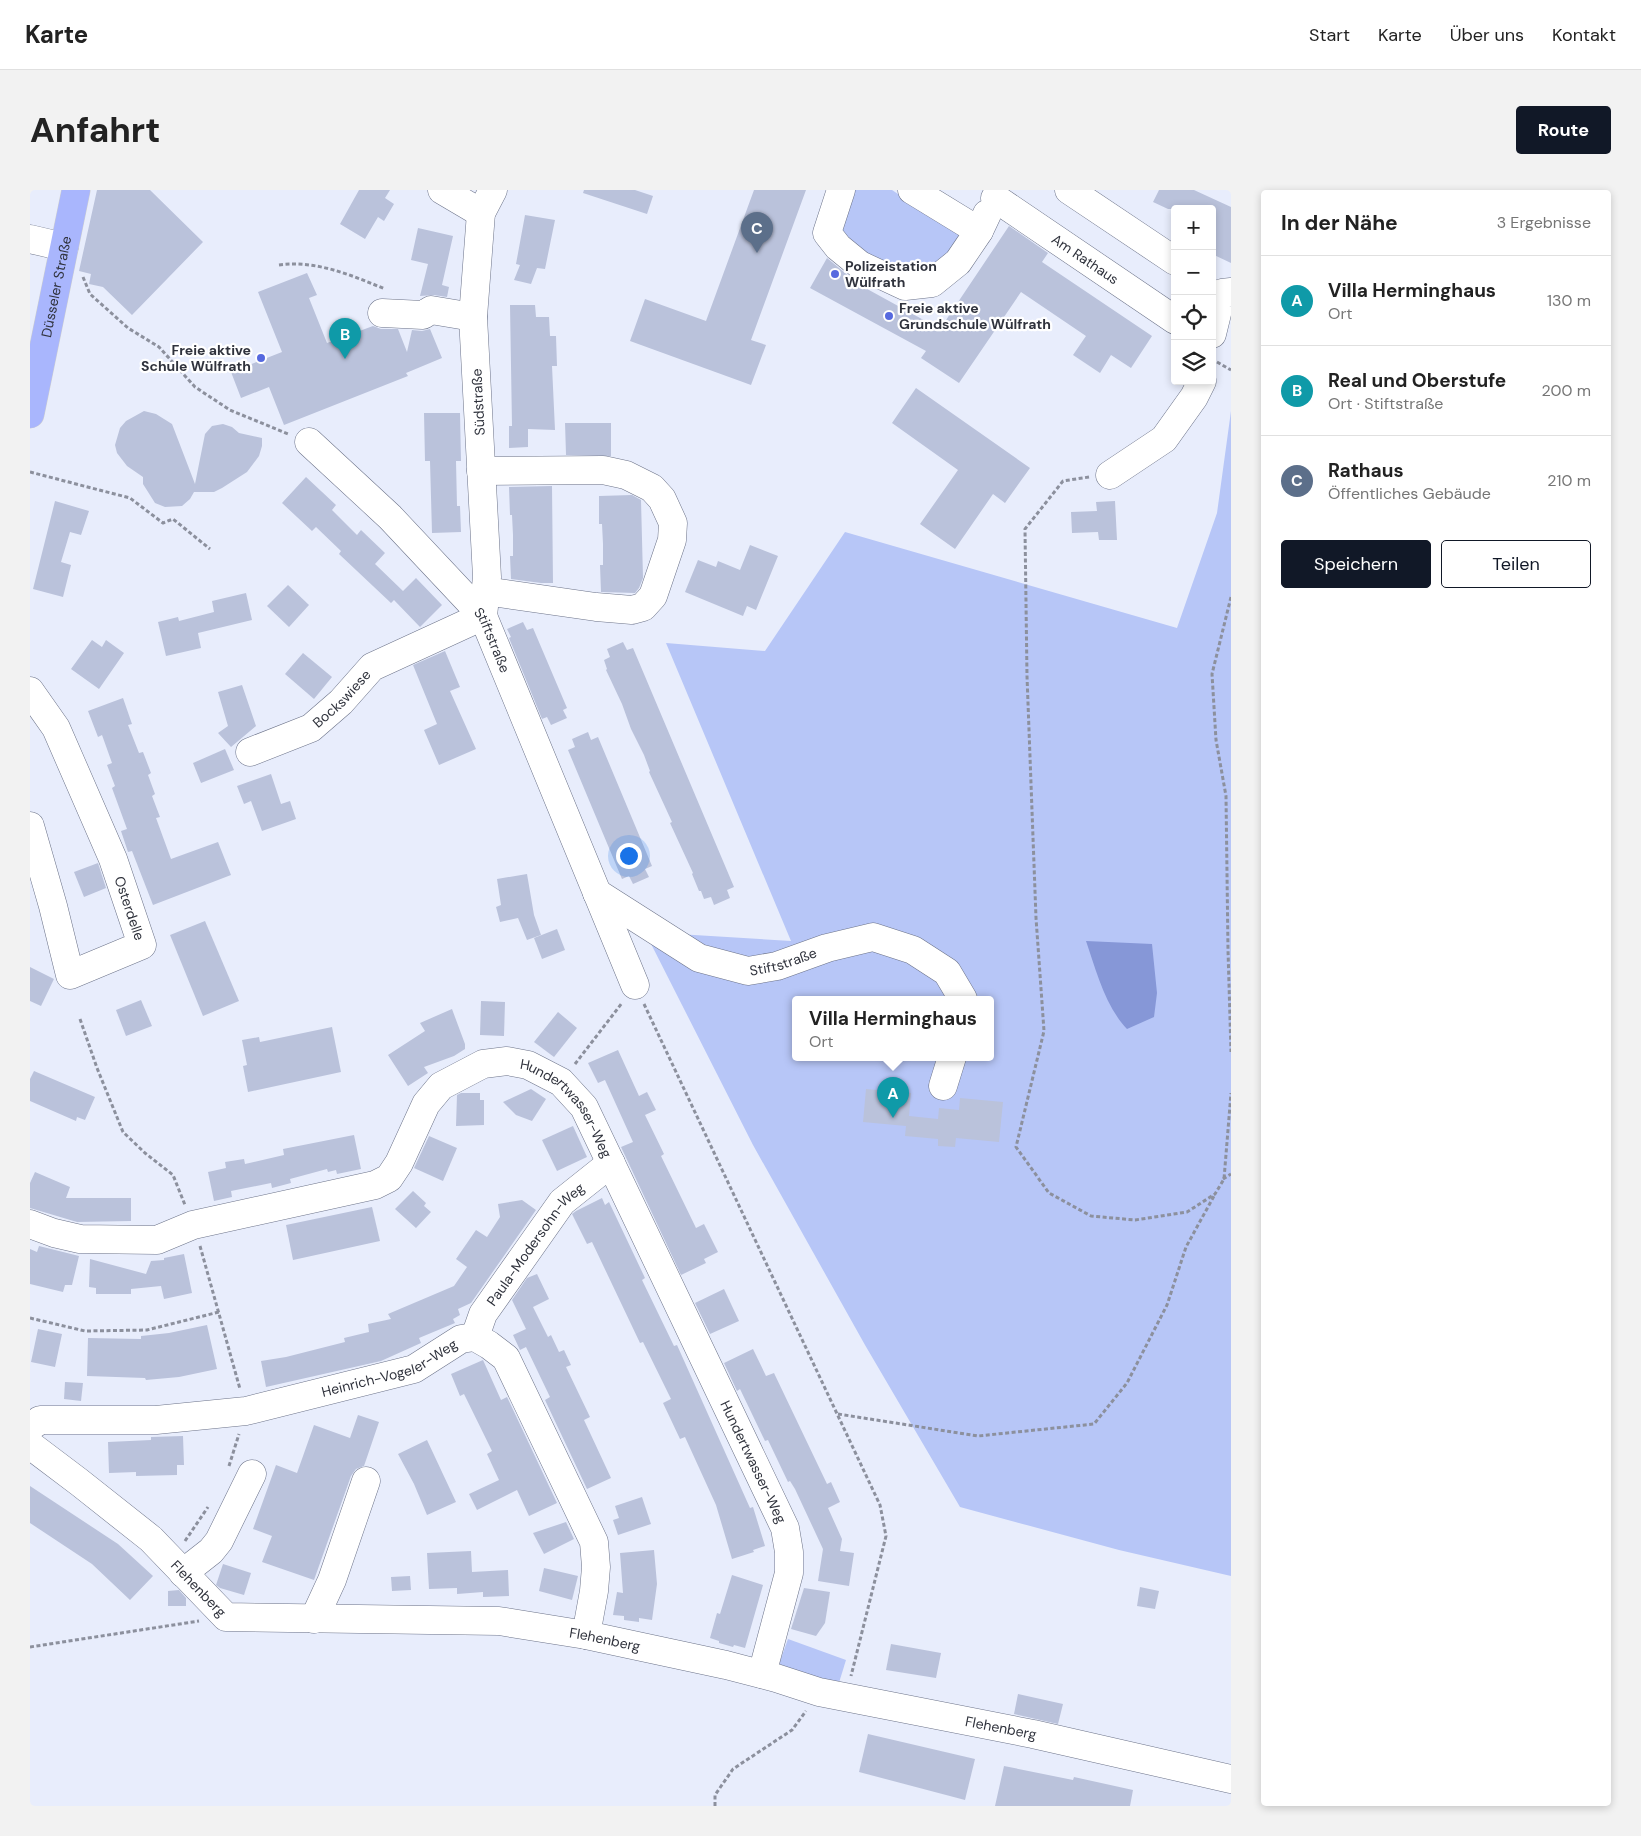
<!DOCTYPE html>
<html lang="de">
<head>
<meta charset="utf-8">
<style>
	body { margin:0; font-family:"DM Sans",sans-serif; background:#f2f2f2; color:#222 }
	.controls { position:absolute; right:15px; top:15px; display:grid; overflow:hidden; border-radius:5px; box-shadow:0 2px 8px #0003 }
	.controls button { width:45px; height:45px; display:grid; place-items:center; padding:0; border:0; border-bottom:1px solid #e0e0e0; background:#fff; color:#222; font:25px sans-serif }
	.you { position:absolute; left:598px; top:665px; width:18px; height:18px; margin:-12px; border:4px solid #fff; border-radius:50%; background:#1a73e8; box-shadow:0 0 0 8px #1a73e833 }
	.badge { display:grid; place-items:center; width:32px; height:32px; border-radius:50%; background:#111827; color:#fff; font-size:16px; font-weight:700 }
	.pin { position:absolute; translate:-50% -41px; filter:drop-shadow(0 1px 2px #0008) }
	.pin::after { content:''; position:absolute; top:26px; width:18px; height:15px; background:inherit; clip-path:polygon(0 0,100% 0,50% 100%) }
	.popup { position:absolute; left:762px; top:806px; width:202px; height:65px; box-sizing:border-box; display:grid; place-content:center; border-radius:5px; background:#fff; filter:drop-shadow(0 1px 4px #0005); font-size:16px; white-space:nowrap; color:#767676 }
	.popup b { font-size:19px; color:#222 }
	.popup::after { content:''; position:absolute; left:50%; top:100%; margin-left:-10px; border:10px solid transparent; border-top-color:#fff }
	.list { margin:0; padding:0; list-style:none }
	h2 { display:flex; justify-content:space-between; align-items:center; height:65px; margin:0; padding:0 20px; font-size:21px }
	h2 small { font-size:16px; font-weight:400; color:#767676 }
	.list li { display:grid; grid-template-columns:32px 1fr auto; gap:15px; align-items:center; box-sizing:border-box; height:90px; padding:0 20px; border-top:1px solid #e0e0e0 }
	.list b { display:block; font-size:19px; white-space:nowrap }
	.list p { margin:0; font-size:16px; white-space:nowrap; color:#767676 }
	.list em { font-size:16px; font-style:normal; color:#767676 }
	.actions { display:flex; gap:10px; padding:15px 20px }
	.actions a { flex:1; padding:11px 0; border:1px solid #111827; border-radius:5px; text-align:center; font-size:18px; color:#111827 }
	.actions .main { background:#111827; color:#fff }
	.icon { flex:none; width:28px; height:28px; fill:none; stroke:currentColor; stroke-width:2; stroke-linecap:round; stroke-linejoin:round }
	.map { position:relative; flex:none; width:1201px; height:1616px; overflow:hidden; border-radius:5px }
	header { display:flex; align-items:center; gap:30px; box-sizing:border-box; height:70px; padding:0 25px; background:#fff; border-bottom:1px solid #e0e0e0 }
	header strong { font-size:24px }
	nav { display:flex; gap:28px; margin-inline-start:auto; font-size:18px }
	.intro { display:flex; align-items:center; justify-content:space-between; box-sizing:border-box; height:120px; padding:0 30px }
	h1 { margin:0; font-size:35px }
	.button { padding:12px 22px; border-radius:5px; background:#111827; color:#fff; font-size:18px; font-weight:700 }
	main { display:flex; gap:30px; padding:0 30px }
	aside { flex:1; background:#fff; border-radius:5px; box-shadow:0 2px 8px #0003 }
	.map>svg:first-child { display:block }
</style>
</head>
<body>
<header>
<strong>Karte</strong>
<nav><a>Start</a><a>Karte</a><a>Über uns</a><a>Kontakt</a></nav>
</header>
<div class="intro"><h1>Anfahrt</h1><a class="button">Route</a></div>
<main>
<div class="map">
<svg width="1201" height="1616" viewBox="0 0 1201 1616">
	<rect width="100%" height="100%" fill="#e8edfc"/>
	<!-- green -->
	<g fill="#b7c6f7" fill-rule="evenodd">
		<path d="M822 0H862L936 49 913 79 880 88 816 51 807 36Z"/>
		<path d="M1201 221V1386L1089 1360 930 1317 835 1155 723 955 615 742 761 751 636 453 735 461 815 342 1147 438 1187 323ZM766 809H960V867H766Z"/>
		<path d="M758 1449 816 1470 808 1496 749 1474Z"/>
	</g>
	<!-- water -->
	<path fill="#8697d7" d="M1056 751 1122 754 1127 803 1124 827 1097 839C1075 816 1066 780 1056 751Z"/>
	<!-- building -->
	<g fill="#bac2db">
		<path d="M67 0H120L173 52 102 125 73 97 59 94 61 84 49 81Z"/>
		<path d="M329 0H360L355 8 364 14 354 31 348 27 335 49 310 34Z"/>
		<path d="M554 0H605L623 6 617 24 553 3Z"/>
		<path d="M724 0H776L721 150 736 155 721 195 600 151 615 109 676 131Z"/>
		<path d="M1129 0H1164L1201 17V73L1182 64V19H1138L1123 12Z"/>
		<path d="M495 25 525 30 515 79 507 78 501 94 484 90 490 75 486 74Z"/>
		<path d="M979 36 1018 63 1012 72 1122 146 1101 178 1081 165 1070 183 1043 165 1056 146 991 102 929 193 891 168 896 161 780 98 797 68 820 87 819 89 910 139Z"/>
		<path d="M388 38 423 46 412 95 419 97 417 107 404 105 390 106 398 74 381 70Z"/>
		<path d="M277 83 287 105 279 108 297 153 343 136 351 139H368L377 162 382 140 392 141 400 139 412 168 376 183 378 186 254 235 239 197 211 208 201 182 252 162 228 102Z"/>
		<path d="M480 115H505L506 127H519L520 146H526L527 176H522L525 240 498 239V257L479 258V236H482Z"/>
		<path d="M886 198 1000 278 975 313 963 304 925 359 890 334 928 280 862 233Z"/>
		<path d="M114 221 126 224 142 234 165 294 175 244 182 236 193 234 202 237 209 243 232 248V256L229 266 217 282 192 298 184 302H164L160 309 152 316 135 317 125 313 113 294V287L97 276 87 263 85 255 90 238 96 231Z"/>
		<path d="M394 223H430L431 271H426L427 316H430L431 342 402 343 400 271H395Z"/>
		<path d="M535 233H581V266L536 265Z"/>
		<path d="M276 287 306 315 302 320 327 345 331 340 355 363 345 374 373 401 386 388 412 415 390 437 364 410 361 413 309 364 311 361 286 337 282 341 252 313Z"/>
		<path d="M522 296 523 393H511L481 389 480 366H483V345L482 325H480L479 297Z"/>
		<path d="M602 305 611 310 613 388 609 398 605 403 571 402 570 375H573V354L572 334H569V306Z"/>
		<path d="M25 311 59 321 51 345 40 342 31 372 41 375 33 407 3 399Z"/>
		<path d="M1085 311 1087 350H1069L1068 342 1042 343 1041 322 1067 321 1066 312Z"/>
		<path d="M720 355 748 366 726 420 717 416 713 426 655 402 668 370 686 377 688 371 710 380Z"/>
		<path d="M258 395 279 415 259 437 237 416Z"/>
		<path d="M216 403 222 430 168 443 171 458 136 466 128 432 148 427 149 431 184 422 182 411Z"/>
		<path d="M493 432 497 440 503 438 537 518 533 520 537 528 521 535 517 527 512 529 479 448 481 447 477 439Z"/>
		<path d="M62 450 72 457 76 450 94 463 69 499 41 479Z"/>
		<path d="M593 452 597 460 603 458 704 697 697 700 700 708 684 715 681 707 674 709 671 701H669L662 684 663 683 640 633 642 632 619 582 620 581 614 565 601 539 592 514 576 480 577 479 574 470 580 467 577 459Z"/>
		<path d="M415 461 430 497 420 501 446 559 409 575 394 540 407 534 383 475Z"/>
		<path d="M273 463 302 487 284 509 255 484Z"/>
		<path d="M212 495 226 536 201 557 188 543 198 536 188 502Z"/>
		<path d="M93 508 102 534 98 535 109 563 113 562 121 583 118 585 125 604 122 606 130 627 126 628 141 669 188 652 201 685 123 715 102 661 98 662 91 641 97 639 82 598 85 596 77 575 82 573 72 545 68 547 58 521Z"/>
		<path d="M558 542 561 550 568 547 622 676 615 679 619 687 603 694 599 686 592 689 538 560 545 557 542 549Z"/>
		<path d="M195 559 204 580 171 593 163 573Z"/>
		<path d="M241 584 251 614 260 611 266 629 232 641 221 611 214 614 207 596Z"/>
		<path d="M68 673 76 698 54 707 44 682Z"/>
		<path d="M497 684 504 725 511 745 497 750 488 728 470 732 466 717 471 715 467 689Z"/>
		<path d="M175 731 209 811 173 826 140 745Z"/>
		<path d="M527 739 535 760 512 769 504 748Z"/>
		<path d="M0 777 24 789 11 816 0 811Z"/>
		<path d="M111 810 122 836 96 846 86 820Z"/>
		<path d="M451 811 475 812 474 846 450 845Z"/>
		<path d="M422 819 435 854V859L424 866 394 877 398 883 378 896 358 865 395 841 390 833Z"/>
		<path d="M528 822 547 838 524 867 504 852Z"/>
		<path d="M302 837 311 882 218 902 213 876 217 875 212 850 229 847 230 852Z"/>
		<path d="M588 860 609 906 617 902 626 920 615 925 634 964 631 966 666 1038 674 1034 688 1062 674 1069 676 1073 651 1085 591 957 603 952 575 890 568 893 558 873Z"/>
		<path d="M4 881 65 907 55 930 47 927 46 931 0 911V889Z"/>
		<path d="M501 899 516 909 502 931 486 925 473 912Z"/>
		<path d="M836 899 881 903 879 926 908 929 909 918 929 920 930 908 973 912 969 952 926 948 925 957 908 956V949L875 946 876 936 833 932Z"/>
		<path d="M431 903H450V910H454V935L426 936 427 905Z"/>
		<path d="M543 936 557 967 527 981 512 950Z"/>
		<path d="M324 945 331 979 307 984 306 980 298 982 297 979 260 989 261 993 242 998 241 993 201 1001 202 1007 184 1011 178 982 196 978 195 972 214 969 215 974 254 965 253 959Z"/>
		<path d="M399 946 427 958 413 991 384 978Z"/>
		<path d="M5 982 40 997 36 1008H101V1031L47 1032 0 1018V993Z"/>
		<path d="M383 1001 396 1013 394 1016 401 1022 386 1038 365 1019Z"/>
		<path d="M572 1008 575 1015 579 1012 615 1088 612 1090 644 1156 647 1155 720 1318 723 1317 735 1356 723 1360 724 1362 702 1369 686 1315 655 1247 650 1249 633 1213 641 1209 613 1152 610 1153 562 1052 557 1054 542 1024 546 1021Z"/>
		<path d="M492 1010 506 1020 441 1113 428 1119 430 1125 423 1129 425 1133 389 1148 391 1153 351 1171 236 1197 231 1171 256 1167 315 1152 314 1148 339 1142 338 1134 361 1129 358 1124 424 1096 437 1077 426 1069 446 1040 457 1047 470 1027 468 1014Z"/>
		<path d="M342 1017 350 1051 263 1070 256 1035Z"/>
		<path d="M9 1056 49 1066 42 1095H35L33 1102 0 1094V1059L7 1062Z"/>
		<path d="M154 1064 162 1103 134 1109 131 1096 101 1099V1104H66V1098L59 1097 60 1069 116 1084 121 1071 134 1070V1068Z"/>
		<path d="M507 1084 519 1109 503 1117 518 1147 521 1145 529 1162 534 1160 541 1175 536 1177 560 1227 554 1230 581 1288 557 1299 515 1210 520 1207 496 1157 490 1160 483 1145 496 1139 482 1110 497 1088Z"/>
		<path d="M694 1099 709 1131 680 1144 665 1113Z"/>
		<path d="M177 1135 187 1179 149 1187 116 1190 115 1188 57 1186 58 1148 111 1149V1146L139 1143Z"/>
		<path d="M8 1139 32 1144 25 1177 1 1172Z"/>
		<path d="M723 1159 736 1186 744 1183 797 1294 801 1292 810 1312 798 1318 812 1349 810 1361 824 1363 819 1396 788 1391 793 1359 765 1299 760 1291 758 1292 738 1250 735 1251 710 1199 707 1201 694 1173Z"/>
		<path d="M453 1170 471 1210 477 1207 527 1313 499 1326 487 1300 447 1320 439 1304 469 1290 457 1264 462 1261 434 1204 430 1206 421 1184Z"/>
		<path d="M35 1192 53 1193 51 1211 34 1209Z"/>
		<path d="M328 1225 349 1232 334 1276 326 1279 321 1286 284 1390 232 1372 242 1346 223 1339 246 1275 267 1283 284 1235 320 1248Z"/>
		<path d="M153 1246 154 1275H147V1285L106 1286V1282L79 1283 78 1252 121 1250V1247Z"/>
		<path d="M397 1250 426 1312 397 1325 384 1294 368 1264Z"/>
		<path d="M0 1296 88 1354 123 1386 100 1410 62 1374 0 1333Z"/>
		<path d="M612 1307 621 1334 588 1345 583 1330 589 1328 585 1316Z"/>
		<path d="M536 1332 544 1349 514 1364 503 1343Z"/>
		<path d="M624 1360 627 1394 622 1430 609 1428V1432L594 1430V1426L583 1425 587 1402 593 1403 590 1363Z"/>
		<path d="M441 1361 442 1382 478 1380 479 1406 453 1407V1402L427 1404V1398L399 1399 397 1363Z"/>
		<path d="M193 1374 221 1383 214 1405 190 1398 186 1395Z"/>
		<path d="M514 1378 548 1386 542 1410 509 1401Z"/>
		<path d="M702 1385 733 1395 715 1458 704 1455 703 1457 689 1453V1451L680 1448 687 1423 690 1424Z"/>
		<path d="M380 1386 381 1400 362 1401 361 1387Z"/>
		<path d="M1110 1397 1129 1401 1125 1419 1107 1416Z"/>
		<path d="M774 1398 800 1402 795 1433 786 1446 761 1439Z"/>
		<path d="M149 1400 156 1408V1416H138V1401Z"/>
		<path d="M861 1454 911 1463 906 1488 856 1480Z"/>
		<path d="M988 1504 1033 1514 1028 1534 984 1524Z"/>
		<path d="M838 1544 945 1569 935 1610 829 1582Z"/>
		<path d="M974 1576 1043 1590 1044 1587 1103 1600 1100 1616H965Z"/>
	</g>
	<g fill="none" stroke-linecap="round" stroke-linejoin="round">
		<defs>
			<g id="minor">
				<path d="M412 0 451 23"/>
				<path d="M811 0 797 43 808 57 830 75 875 96 902 93 928 72 949 41"/>
				<path d="M882 0 949 41 957 24"/>
				<path d="M1039 0 1145 71"/>
				<path id="s1" d="M965 8 1145 130"/>
				<path d="M0 49 34 57"/>
				<path d="M352 123 393 125 401 120 443 127"/>
				<path d="M1182 144 1192 103 1201 102"/>
				<path id="s2" d="M279 252 360 327 453 426 605 795"/>
				<path d="M451 281 573 280 596 285 622 298 632 309 643 333 642 350 623 406 613 417 602 420 566 417 455 401"/>
				<path d="M1080 285 1134 249 1164 207 1172 191"/>
				<path id="s3" d="M0 501 26 538 83 669 112 755 40 785 23 716 0 636"/>
				<path id="s4" d="M220 562 281 538 311 512 342 477 453 426 457 387 443 127 451 23 463 0"/>
				<path id="s5" d="M567 703 669 768 718 781 747 776 797 758 843 747 883 760 917 782 933 809"/>
				<path d="M913 896 922 867"/>
				<path id="s6" d="M0 1034 24 1043 50 1049 127 1050 163 1035 345 995 359 988 369 973 396 914 411 896 453 874 477 871 498 875 531 892 554 917 755 1338 759 1362V1383L732 1484"/>
				<path id="s7" d="M445 1147 453 1124 532 1012 581 973"/>
				<path id="s8" d="M0 1237 10 1230H126L216 1221 384 1179 431 1149 445 1147 459 1155 476 1168 564 1352 566 1377 564 1401 556 1445"/>
				<path id="s9" d="M0 1255 49 1292 121 1349 196 1427 469 1431 556 1445 696 1475 746 1488 789 1502 1003 1544 1201 1589"/>
				<path d="M153 1383 181 1361 189 1351 222 1284"/>
				<path d="M284 1429 302 1390 336 1291"/>
			</g>
			<g id="major">
				<path id="s10" d="M0 224 46 0"/>
			</g>
		</defs>
		<!-- minor casing -->
		<use href="#minor" stroke="#6c7389" stroke-width="29"/>
		<!-- major casing -->
		<use href="#major" stroke="#cdced0" stroke-width="29"/>
		<!-- path -->
		<g stroke="#8c909d" stroke-width="3" stroke-dasharray="4 2.5" stroke-linecap="butt">
			<path d="M249 75C286 70 321 85 355 99"/>
			<path d="M53 87 60 104 98 138 129 157 165 197 200 220 258 244"/>
			<path d="M1187 172 1201 180"/>
			<path d="M0 282 100 308 133 333 143 329 180 359"/>
			<path d="M1059 287 1033 291 995 339 997 486 1006 728 1014 841 986 957 1019 1003 1061 1026 1105 1030 1157 1022 1185 1004 1194 989 1201 903"/>
			<path d="M1201 407 1182 484 1186 550 1196 606 1198 760 1201 862"/>
			<path d="M614 814 850 1315 856 1346 821 1486"/>
			<path d="M50 829 67 878 93 942 115 963 143 985 155 1015"/>
			<path d="M545 874 592 813"/>
			<path d="M1193 989 1201 984"/>
			<path d="M170 1056 210 1199"/>
			<path d="M0 1128 55 1141 117 1140 189 1122"/>
			<path d="M808 1224 948 1246 1064 1234 1097 1193 1137 1115 1156 1057 1184 1006"/>
			<path d="M199 1276 209 1244"/>
			<path d="M155 1351 178 1317"/>
			<path d="M0 1457 169 1431"/>
			<path d="M685 1616V1605L703 1579 762 1540 776 1521"/>
		</g>
		<!-- minor -->
		<use href="#minor" stroke="#fff" stroke-width="28"/>
		<!-- major -->
		<use href="#major" stroke="#a9b6fd" stroke-width="28"/>
	</g>
	<!-- markers -->
	<g fill="#5669df" stroke="#fff" stroke-width="2">
		<circle cx="805" cy="84" r="5"/>
		<circle cx="859" cy="126" r="5"/>
		<circle cx="231" cy="168" r="5"/>
	</g>
	<g text-anchor="middle" stroke-width="4.5" stroke-linejoin="round" paint-order="stroke">
		<!-- street labels -->
		<g font-size="14" fill="#30333d" stroke="#fff">
			<text dy="5" stroke="none"><textPath href="#s1" startOffset="109">Am Rathaus</textPath></text>
			<text dy="5" stroke="none"><textPath href="#s10" startOffset="130">Düsseler Straße</textPath></text>
			<text transform="translate(448 212) rotate(-93)" y="5">Südstraße</text>
			<text dy="5" stroke="none"><textPath href="#s2" startOffset="272">Stiftstraße</textPath></text>
			<text dy="5" stroke="none"><textPath href="#s4" startOffset="108">Bockswiese</textPath></text>
			<text dy="5" stroke="none"><textPath href="#s3" startOffset="240">Osterdelle</textPath></text>
			<text dy="5" stroke="none"><textPath href="#s5" startOffset="208">Stiftstraße</textPath></text>
			<text dy="5" stroke="none"><textPath href="#s6" startOffset="629">Hundertwasser-Weg</textPath></text>
			<text dy="5" stroke="none"><textPath href="#s7" startOffset="112">Paula-Modersohn-Weg</textPath></text>
			<text dy="5" stroke="none"><textPath href="#s8" startOffset="369">Heinrich-Vogeler-Weg</textPath></text>
			<text dy="5" stroke="none"><textPath href="#s6" startOffset="1034">Hundertwasser-Weg</textPath></text>
			<text dy="5" stroke="none"><textPath href="#s9" startOffset="222">Flehenberg</textPath></text>
			<text dy="5" stroke="none"><textPath href="#s9" startOffset="642">Flehenberg</textPath></text>
			<text dy="5" stroke="none"><textPath href="#s9" startOffset="1048">Flehenberg</textPath></text>
		</g>
		<!-- poi labels -->
		<g font-size="14" font-weight="bold" fill="#30333d" stroke="#fff" text-anchor="start">
			<text x="815" y="81">Polizeistation<tspan x="815" dy="16">Wülfrath</tspan></text>
			<text x="869" y="123">Freie aktive<tspan x="869" dy="16">Grundschule Wülfrath</tspan></text>
			<text x="221" y="165" text-anchor="end">Freie aktive<tspan x="221" dy="16">Schule Wülfrath</tspan></text>
		</g>
	</g>
</svg>
<div class="controls">
<button>+</button>
<button>−</button>
<button><svg class="icon" aria-label="locate" viewBox="0 0 24 24"><circle cx="12" cy="12" r="6"/><path d="M12 2v4M12 18v4M2 12h4M18 12h4"/></svg></button>
<button><svg class="icon" aria-label="layers" viewBox="0 0 24 24"><path d="M12 4l9 5-9 5-9-5zM3 14l9 5 9-5"/></svg></button>
</div>
<div class="you"></div>
<div class="pin badge" style="left:863px;top:928px;background:#0f9aa8">A</div>
<div class="popup"><b>Villa Herminghaus</b>Ort</div>
<div class="pin badge" style="left:315px;top:169px;background:#0f9aa8">B</div>
<div class="pin badge" style="left:727px;top:63px;background:#5c6f8a">C</div>
</div>
<aside>
<h2>In der Nähe<small>3 Ergebnisse</small></h2>
<ul class="list">
<li><span class="badge" style="background:#0f9aa8">A</span><div><b>Villa Herminghaus</b><p>Ort</p></div><em>130 m</em></li>
<li><span class="badge" style="background:#0f9aa8">B</span><div><b>Real und Oberstufe</b><p>Ort · Stiftstraße</p></div><em>200 m</em></li>
<li><span class="badge" style="background:#5c6f8a">C</span><div><b>Rathaus</b><p>Öffentliches Gebäude</p></div><em>210 m</em></li>
</ul>
<div class="actions"><a class="main">Speichern</a><a>Teilen</a></div>
</aside>
</main>
</body>
</html>
